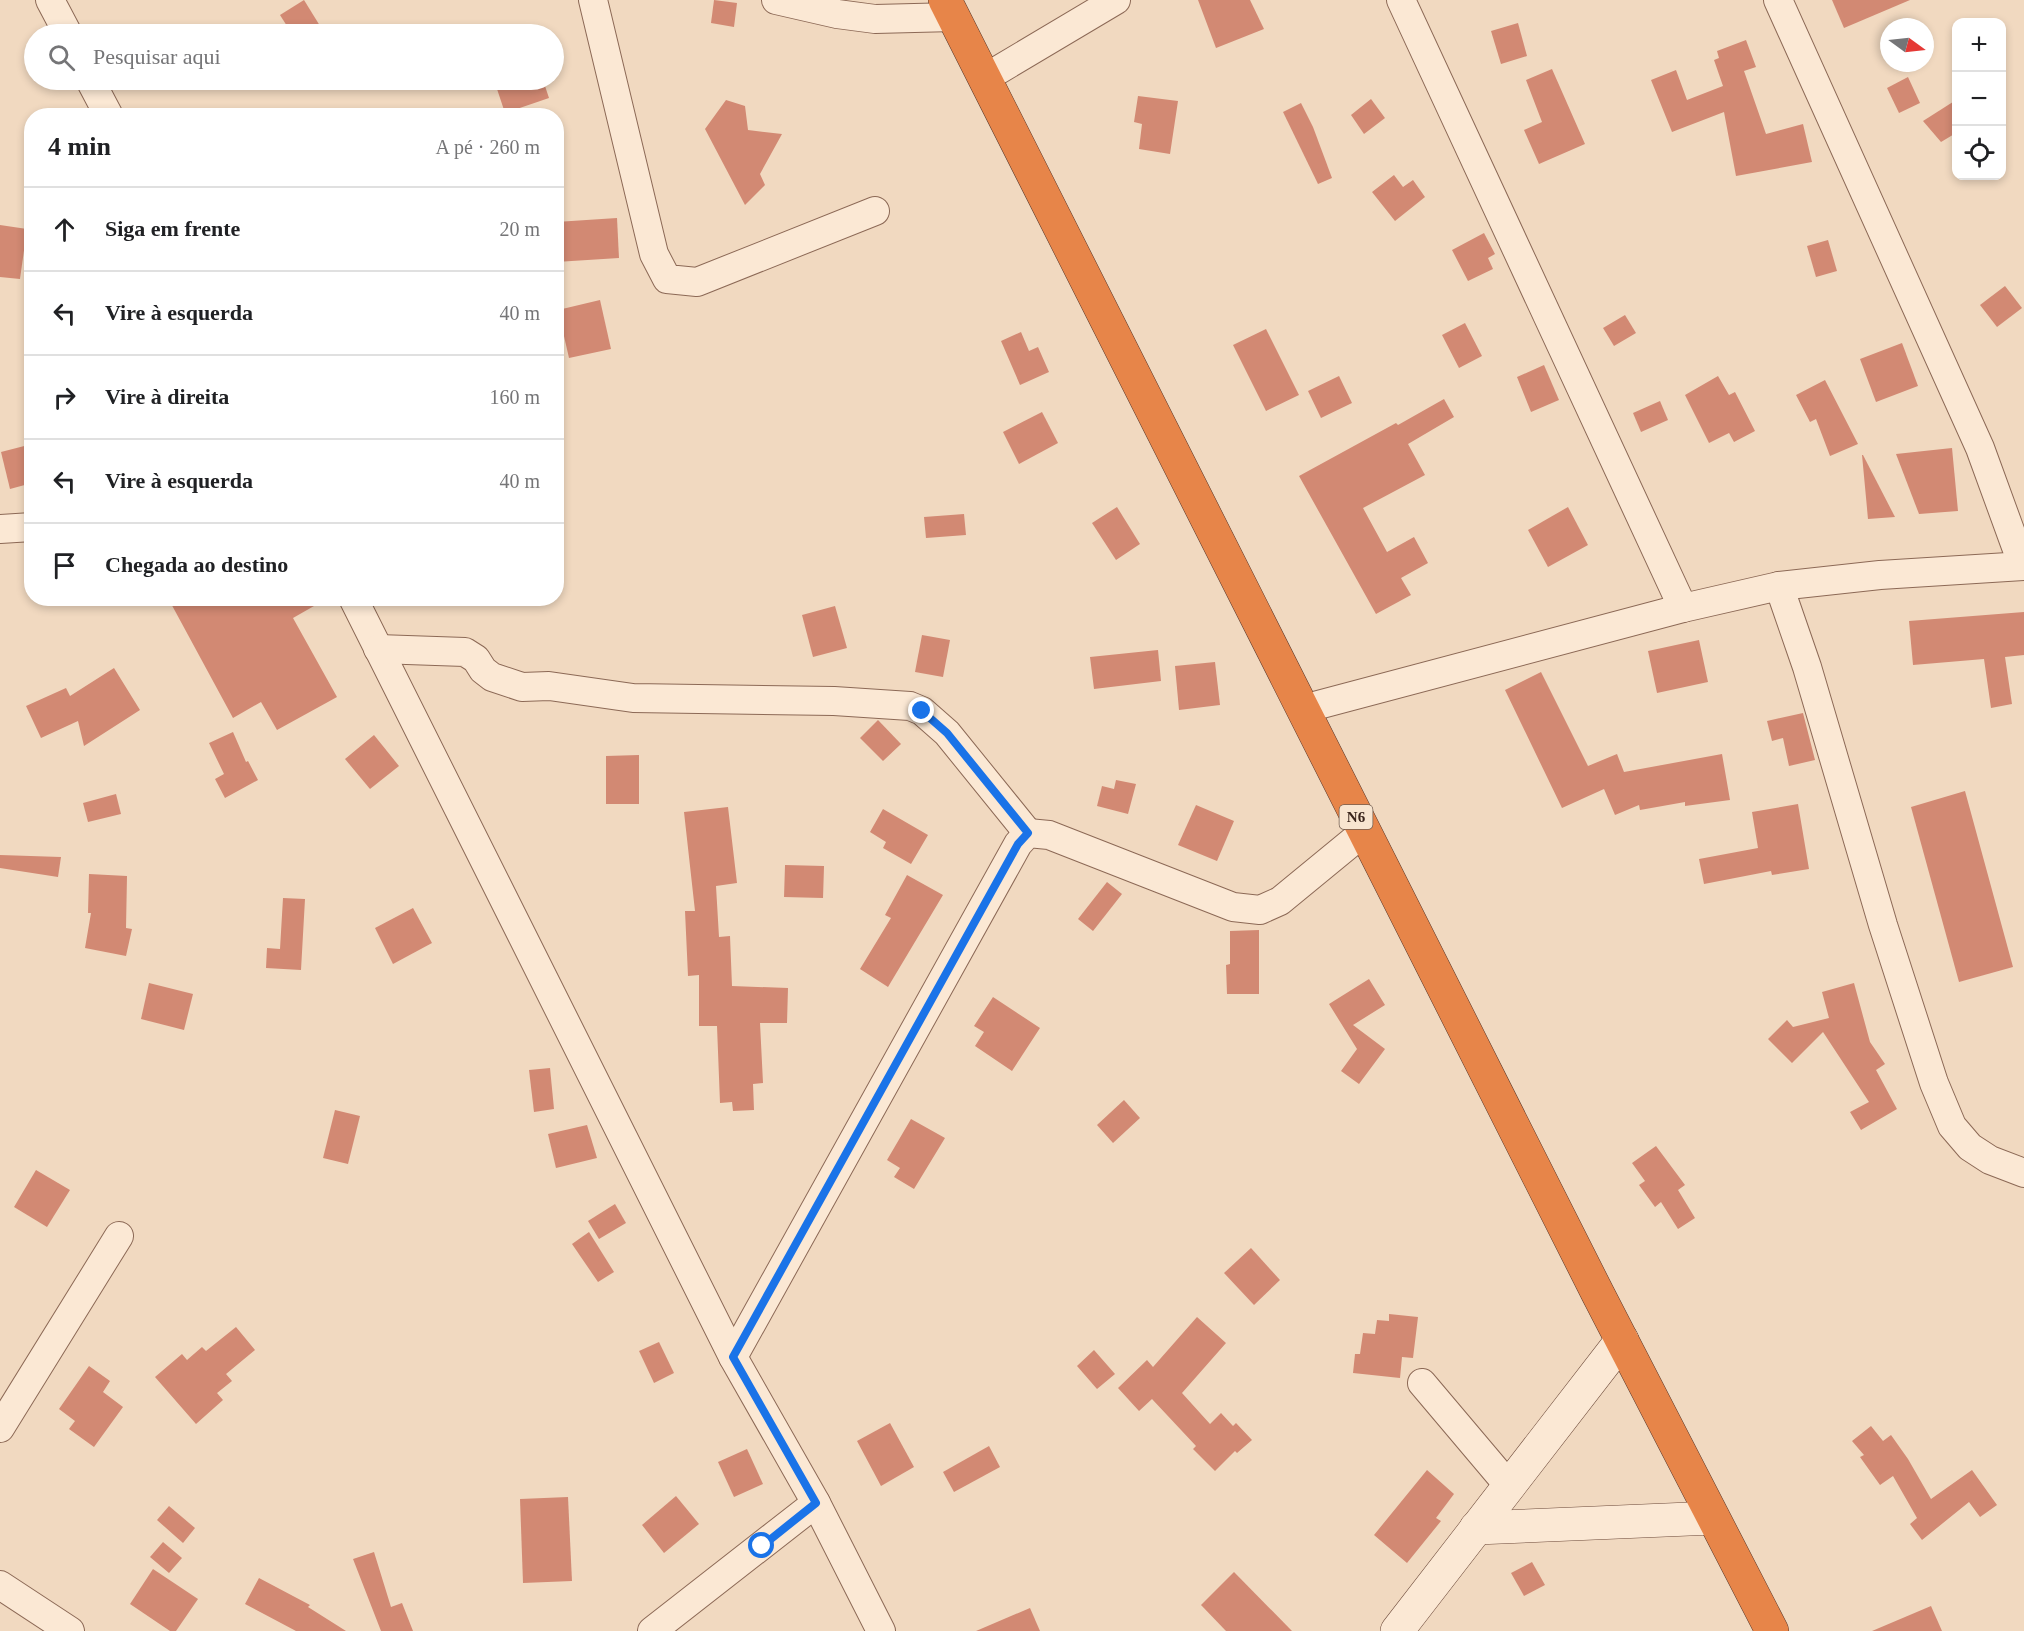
<!DOCTYPE html>
<html lang="pt">
<head>
<meta charset="utf-8">
<style>
	body { margin:0; font-family:Georgia,serif; background:#f2f2f2; color:#202124 }
	.controls { position:absolute; right:18px; top:18px; display:grid; overflow:hidden; border-radius:12px; box-shadow:0 3px 9px #0003 }
	.controls button { width:54px; height:54px; display:grid; place-items:center; padding:0; border:0; border-bottom:2px solid #e0e0e0; background:#fff; color:#202124; font:30px sans-serif }
	.compass { position:absolute; left:1880px; top:18px; width:54px; height:54px; border-radius:50%; background:#fff; box-shadow:0 3px 9px #0003; rotate:105deg }
	.stop { position:absolute; width:18px; height:18px; margin:-14px; border:4px solid #1a73e8; border-radius:50%; background:#fff }
	.stop.end { background:#1a73e8; border-color:#fff; box-shadow:0 2px 6px #0008 }
	.list { margin:0; padding:0; list-style:none }
	h2 { display:flex; justify-content:space-between; align-items:center; height:78px; margin:0; padding:0 24px; font-size:26px }
	h2 small { font-size:20px; font-weight:400; color:#757577 }
	.list li { display:grid; grid-template-columns:39px 1fr auto; gap:18px; align-items:center; box-sizing:border-box; height:84px; padding:0 24px; border-top:2px solid #e0e0e0 }
	.list b { display:block; font-size:22px; white-space:nowrap }
	.list em { font-size:20px; font-style:normal; color:#757577 }
	.icon { flex:none; width:33px; height:33px; fill:none; stroke:currentColor; stroke-width:2; stroke-linecap:round; stroke-linejoin:round }
	.map { position:relative; flex:none; width:2024px; height:1631px; overflow:hidden }
	.search { position:absolute; background:#fff; box-shadow:0 3px 9px #0003; left:24px; top:24px; width:540px; height:66px; display:flex; align-items:center; gap:15px; box-sizing:border-box; padding:0 21px; border-radius:33px; color:#757577; font-size:22px }
	.panel { position:absolute; background:#fff; box-shadow:0 3px 9px #0003; left:24px; top:108px; width:540px; height:498px; border-radius:24px }
	.map>svg:first-child { display:block }
</style>
</head>
<body>
<div class="map">
<svg width="2024" height="1631" viewBox="0 0 2024 1631">
	<rect width="100%" height="100%" fill="#f1d9c0"/>
	<!-- building -->
	<g fill="#d28973">
		<path d="M304 0 325 34H292L280 15Z"/>
		<path d="M714 0 737 3 734 27 711 23Z"/>
		<path d="M1198 0H1250L1264 29 1216 48Z"/>
		<path d="M1832 0H1910L1844 28Z"/>
		<path d="M1518 23 1527 56 1501 64 1491 31Z"/>
		<path d="M1746 40 1756 67 1744 71 1766 134 1803 124 1812 162 1736 176 1724 112 1672 132 1651 80 1676 70 1687 100 1723 86 1714 60 1719 58 1717 51Z"/>
		<path d="M1552 69 1585 144 1539 164 1524 130 1542 122 1526 80Z"/>
		<path d="M1908 77 1920 103 1899 113 1887 88Z"/>
		<path d="M494 80H543L549 98 505 113Z"/>
		<path d="M1138 96 1178 101 1170 154 1139 149 1142 124 1134 122Z"/>
		<path d="M1371 99 1385 118 1364 134 1351 115Z"/>
		<path d="M726 100 745 106 748 130 782 134 760 174 765 185 745 205 705 129Z"/>
		<path d="M1956 100V133L1941 142 1923 121Z"/>
		<path d="M1301 103 1313 127 1332 178 1318 184 1283 112Z"/>
		<path d="M1394 175 1403 187 1413 180 1425 197 1395 221 1372 192Z"/>
		<path d="M617 218 619 258 556 262V222Z"/>
		<path d="M0 225 27 229 20 279 0 277Z"/>
		<path d="M1484 233 1495 254 1488 258 1493 269 1468 281 1452 250Z"/>
		<path d="M1828 240 1837 271 1816 277 1807 246Z"/>
		<path d="M2005 286 2022 308 1997 327 1980 305Z"/>
		<path d="M600 300 611 349 569 358 558 310Z"/>
		<path d="M1625 315 1636 333 1614 346 1603 328Z"/>
		<path d="M1465 323 1482 356 1459 368 1442 335Z"/>
		<path d="M1266 329 1299 395 1266 411 1233 345Z"/>
		<path d="M1021 332 1029 351 1038 347 1049 372 1020 385 1001 341Z"/>
		<path d="M1902 343 1918 386 1876 402 1860 359Z"/>
		<path d="M1544 365 1559 400 1531 412 1517 377Z"/>
		<path d="M1339 376 1352 403 1321 418 1308 391Z"/>
		<path d="M1718 376 1729 395 1735 392 1755 431 1734 442 1729 433 1709 443 1685 395Z"/>
		<path d="M1825 380 1858 444 1830 456 1816 419 1810 422 1796 395Z"/>
		<path d="M1444 399 1454 417 1408 444 1425 475 1363 508 1387 552 1414 537 1428 563 1401 578 1411 595 1376 614 1299 476 1396 423 1398 425Z"/>
		<path d="M1660 401 1668 420 1641 432 1633 413Z"/>
		<path d="M1042 412 1058 443 1019 464 1003 432Z"/>
		<path d="M32 444V483L10 489 1 452Z"/>
		<path d="M1952 448 1958 511 1919 514 1896 454Z"/>
		<path d="M1862 455H1863L1895 517 1868 519Z"/>
		<path d="M1117 507 1140 544 1116 560 1092 523Z"/>
		<path d="M1568 507 1588 545 1548 567 1528 530Z"/>
		<path d="M964 514 966 535 926 538 924 517Z"/>
		<path d="M168 598H328L293 618 337 697 277 730 261 702 233 718Z"/>
		<path d="M835 606 847 648 813 657 802 615Z"/>
		<path d="M2024 612V655L2005 657 2012 704 1991 708 1984 659 1913 665 1909 621Z"/>
		<path d="M922 635 950 640 943 677 915 672Z"/>
		<path d="M1699 640 1708 682 1657 693 1648 651Z"/>
		<path d="M1158 650 1161 681 1094 689 1090 657Z"/>
		<path d="M1215 662 1220 705 1179 710 1175 666Z"/>
		<path d="M114 668 140 710 84 746 78 721 41 738 26 706 66 688 70 696Z"/>
		<path d="M1541 672 1588 766 1617 754 1624 772 1722 754 1730 800 1685 806V802L1640 810 1639 805 1615 815 1604 789 1562 808 1505 690Z"/>
		<path d="M1803 713 1815 760 1789 766 1783 738 1772 741 1767 721Z"/>
		<path d="M878 720 901 744 883 761 860 738Z"/>
		<path d="M233 732 246 762 248 761 258 780 225 798 215 779 224 774 209 743Z"/>
		<path d="M374 735 399 766 370 789 345 759Z"/>
		<path d="M639 755V804H606V756Z"/>
		<path d="M1116 780 1136 784 1128 814 1097 806 1102 786 1114 789Z"/>
		<path d="M1965 791 2013 967 1959 982 1911 807Z"/>
		<path d="M116 794 121 814 88 822 83 803Z"/>
		<path d="M1798 804 1809 869 1772 875 1771 871 1704 884 1699 859 1758 848 1752 812Z"/>
		<path d="M1196 805 1234 821 1217 861 1178 845Z"/>
		<path d="M728 807 737 883 716 886 719 937 730 936 732 986 788 988 787 1023H760L763 1083 753 1084 754 1110 733 1111 732 1102 720 1103 717 1026H699V975L688 976 685 911H695L684 812Z"/>
		<path d="M883 809 928 835 911 864 883 848 886 842 870 832Z"/>
		<path d="M0 855 61 857 58 877 0 868Z"/>
		<path d="M785 865 824 866 823 898 784 897Z"/>
		<path d="M89 874 127 876 126 928 132 929 126 956 85 948 91 913H88Z"/>
		<path d="M907 875 943 895 888 987 860 969 891 918 885 915Z"/>
		<path d="M1107 882 1122 894 1093 931 1078 919Z"/>
		<path d="M283 898 305 899 301 970 266 968 267 948 280 949Z"/>
		<path d="M413 908 432 943 393 964 375 928Z"/>
		<path d="M1259 930V994H1227L1226 965 1230 964V931Z"/>
		<path d="M1369 979 1385 1005 1353 1025 1385 1049 1359 1084 1341 1071 1357 1049 1329 1004Z"/>
		<path d="M149 983 193 994 184 1030 141 1019Z"/>
		<path d="M1854 983 1870 1042 1885 1064 1876 1070 1897 1109 1861 1130 1850 1112 1869 1102 1823 1032 1792 1063 1768 1039 1787 1020 1793 1027 1829 1018 1822 992Z"/>
		<path d="M993 997 1040 1028 1012 1071 975 1046 984 1032 974 1026Z"/>
		<path d="M550 1068 554 1109 534 1112 529 1070Z"/>
		<path d="M1124 1100 1140 1118 1113 1143 1097 1125Z"/>
		<path d="M335 1110 360 1116 348 1164 323 1158Z"/>
		<path d="M911 1119 945 1138 914 1189 894 1177 900 1168 887 1160Z"/>
		<path d="M587 1125 597 1158 556 1168 548 1134Z"/>
		<path d="M1656 1146 1685 1185 1678 1190 1695 1218 1678 1229 1661 1202 1655 1207 1639 1185 1645 1181 1632 1163Z"/>
		<path d="M36 1170 70 1190 47 1227 14 1207Z"/>
		<path d="M615 1204 626 1223 599 1239 588 1221Z"/>
		<path d="M589 1232 614 1272 598 1282 572 1244Z"/>
		<path d="M1251 1248 1280 1280 1254 1305 1224 1273Z"/>
		<path d="M1389 1314 1418 1317 1413 1358 1402 1357 1400 1378 1353 1373 1355 1354H1360L1363 1333 1375 1334 1377 1320 1389 1321Z"/>
		<path d="M1197 1317 1226 1343 1182 1393 1210 1424 1221 1413 1233 1426 1236 1423 1252 1440 1237 1453 1235 1451 1215 1471 1193 1449 1196 1446 1152 1399 1139 1411 1118 1388 1147 1360 1153 1367Z"/>
		<path d="M236 1327 255 1350 226 1374 232 1381 217 1393 223 1400 196 1424 155 1377 182 1354 187 1360 202 1347 206 1351Z"/>
		<path d="M659 1342 674 1373 654 1383 639 1351Z"/>
		<path d="M1094 1350 1115 1374 1097 1389 1077 1366Z"/>
		<path d="M89 1366 110 1381 103 1392 123 1407 94 1447 69 1429 75 1421 59 1409Z"/>
		<path d="M890 1423 914 1467 881 1486 857 1441Z"/>
		<path d="M1871 1426 1883 1441 1891 1435 1908 1459 1931 1499 1972 1470 1997 1505 1980 1517 1969 1502 1922 1540 1910 1524 1917 1518 1893 1476 1880 1485 1860 1457 1864 1455 1852 1441Z"/>
		<path d="M989 1446 1000 1467 954 1492 943 1472Z"/>
		<path d="M747 1449 763 1484 734 1497 718 1462Z"/>
		<path d="M1427 1470 1454 1494 1436 1518 1441 1521 1407 1563 1374 1535Z"/>
		<path d="M676 1496 699 1524 664 1553 642 1525Z"/>
		<path d="M568 1497 572 1581 523 1583 520 1499Z"/>
		<path d="M169 1506 195 1528 183 1543 157 1520Z"/>
		<path d="M163 1542 182 1558 169 1573 150 1557Z"/>
		<path d="M374 1552 391 1607 402 1603 413 1631H381L353 1559Z"/>
		<path d="M1532 1562 1545 1585 1524 1596 1511 1573Z"/>
		<path d="M153 1569 198 1599 176 1631H170L130 1604Z"/>
		<path d="M1234 1572 1292 1631H1226L1201 1605Z"/>
		<path d="M259 1578 310 1605 308 1607 346 1631H296L245 1604Z"/>
		<path d="M1931 1606 1942 1631H1872Z"/>
		<path d="M1030 1608 1040 1631H976Z"/>
	</g>
	<g fill="none" stroke-linecap="round" stroke-linejoin="round">
		<defs>
			<g id="street">
				<path d="M50 0 68 34"/>
				<path d="M593 0 654 254 667 279 697 282 875 211"/>
				<path d="M776 0 837 14 875 19 954 17"/>
				<path d="M1401 0 1683 608"/>
				<path d="M1778 0 1980 448 2023 566"/>
				<path d="M985 78 1116 0"/>
				<path d="M90 80 109 116"/>
				<path d="M0 529 32 527"/>
				<path d="M1779 586 1807 667 1883 925 1934 1083 1952 1126 1970 1147 1990 1160 2024 1173"/>
				<path d="M353 598 733 1357 816 1503 881 1631"/>
				<path d="M378 649 465 652 476 659 483 670 492 677 522 687 549 686 633 698 834 701 910 706 922 711 947 733 1028 833"/>
				<path d="M1303 709 1683 608 1779 586 1880 575 2024 566"/>
				<path d="M733 1357 1018 844 1028 833 1049 835 1233 907 1260 910 1280 901 1364 832"/>
				<path d="M1422 1383 1509 1486"/>
				<path d="M0 1428 119 1236"/>
				<path d="M0 1585 70 1631"/>
				<path d="M652 1631 816 1503"/>
			</g>
			<g id="secondary">
				<path d="M1476 1528 1713 1518"/>
				<path d="M1397 1631 1622 1340"/>
			</g>
			<path id="highway" d="M945 0 1598 1294 1772 1631"/>
		</defs>
		<!-- street casing -->
		<use href="#street" stroke="#8c6956" stroke-width="30"/>
		<!-- secondary casing -->
		<use href="#secondary" stroke="#6d4a3a" stroke-width="34"/>
		<!-- highway casing -->
		<use href="#highway" stroke="#59382b" stroke-width="34"/>
		<!-- street -->
		<use href="#street" stroke="#fbe8d4" stroke-width="28"/>
		<!-- secondary -->
		<use href="#secondary" stroke="#fbe8d4" stroke-width="33"/>
		<!-- highway -->
		<use href="#highway" stroke="#e78549" stroke-width="33"/>
	</g>
	<g fill="none" stroke-linecap="round" stroke-linejoin="round">
		<!-- route -->
		<path stroke="#1a73e8" stroke-width="8" d="M762 1546 816 1503 733 1357 1018 844 1028 833 947 733 922 711"/>
	</g>
	<g text-anchor="middle" stroke-width="4.5" stroke-linejoin="round" paint-order="stroke">
		<!-- shield labels -->
		<rect fill="#f8e5d0" stroke="#735f52" stroke-width="1.5" x="1339.5" y="805" width="33" height="24" rx="4.5"/>
		<g font-size="15" font-weight="bold" fill="#3a251c">
			<text x="1356" y="822">N6</text>
		</g>
	</g>
</svg>
<div class="controls">
<button>+</button>
<button>−</button>
<button><svg class="icon" aria-label="locate" viewBox="0 0 24 24"><circle cx="12" cy="12" r="6"/><path d="M12 2v4M12 18v4M2 12h4M18 12h4"/></svg></button>
</div>
<svg class="compass" viewBox="-18 -18 36 36"><path d="M0-13l5 13h-10z" fill="#e53935"/><path d="M0 13l5-13h-10z" fill="#757577"/></svg>
<div class="stop" style="left:762px;top:1546px"></div>
<div class="stop end" style="left:922px;top:711px"></div>
<div class="search"><svg class="icon" aria-label="search" viewBox="0 0 24 24"><circle cx="10" cy="10" r="6"/><path d="M15 15l6 6"/></svg>Pesquisar aqui</div>
<section class="panel">
<h2>4 min<small>A pé · 260 m</small></h2>
<ul class="list">
<li><svg class="icon" aria-label="ahead" viewBox="0 0 24 24"><path d="M12 20V5M6 11l6-6 6 6"/></svg><div><b>Siga em frente</b></div><em>20 m</em></li>
<li><svg class="icon" aria-label="left" viewBox="0 0 24 24"><path d="M17 20v-9H6M10 6l-5 5 5 5"/></svg><div><b>Vire à esquerda</b></div><em>40 m</em></li>
<li><svg class="icon" aria-label="right" viewBox="0 0 24 24"><path d="M7 20v-9h11M14 6l5 5-5 5"/></svg><div><b>Vire à direita</b></div><em>160 m</em></li>
<li><svg class="icon" aria-label="left" viewBox="0 0 24 24"><path d="M17 20v-9H6M10 6l-5 5 5 5"/></svg><div><b>Vire à esquerda</b></div><em>40 m</em></li>
<li><svg class="icon" aria-label="arrive" viewBox="0 0 24 24"><path d="M6 21V4h12l-3 4 3 4H6"/></svg><div><b>Chegada ao destino</b></div></li>
</ul>
</section>
</div>
</body>
</html>
